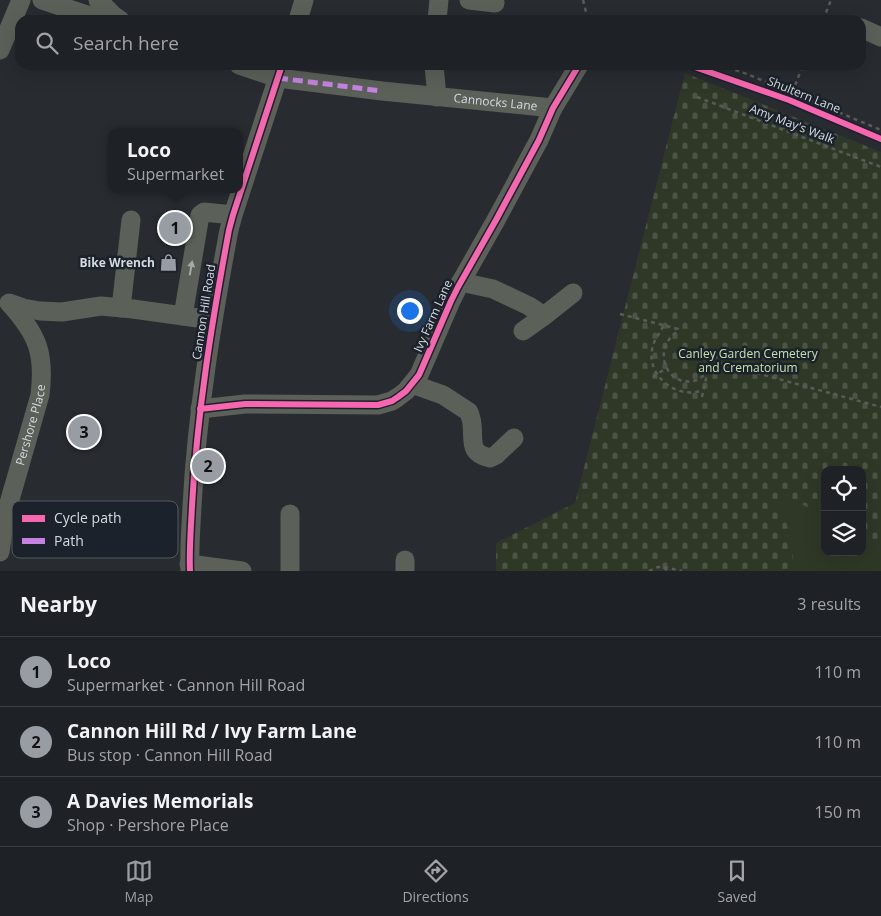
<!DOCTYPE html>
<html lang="en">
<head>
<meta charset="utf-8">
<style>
	body { margin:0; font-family:"Open Sans",sans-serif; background:#26292d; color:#f1f3f6 }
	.controls { position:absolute; right:15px; bottom:15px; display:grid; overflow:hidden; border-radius:10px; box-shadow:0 5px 20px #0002 }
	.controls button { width:45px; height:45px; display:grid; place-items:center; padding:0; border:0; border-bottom:1px solid #3c3e42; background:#1e2125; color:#f1f3f6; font:25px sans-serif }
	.you { position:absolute; left:409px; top:310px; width:18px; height:18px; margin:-12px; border:4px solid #fff; border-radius:50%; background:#1a73e8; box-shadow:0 0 0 8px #1a73e833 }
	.badge { display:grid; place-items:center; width:32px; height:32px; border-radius:50%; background:#989da3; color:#111; font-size:16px; font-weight:700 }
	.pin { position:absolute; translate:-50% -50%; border:2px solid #fff; box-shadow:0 1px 5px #0006 }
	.popup { position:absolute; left:108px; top:128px; width:135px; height:65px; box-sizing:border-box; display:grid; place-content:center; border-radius:10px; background:#1e2125; filter:drop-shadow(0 1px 4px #0005); font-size:16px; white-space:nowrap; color:#a1a3a7 }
	.popup b { font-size:19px; color:#f1f3f6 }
	.popup::after { content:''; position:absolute; left:50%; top:100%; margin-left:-10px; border:10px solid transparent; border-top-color:#1e2125 }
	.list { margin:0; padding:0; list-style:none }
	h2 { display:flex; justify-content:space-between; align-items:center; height:65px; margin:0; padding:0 20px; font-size:21px }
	h2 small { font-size:16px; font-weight:400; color:#a1a3a7 }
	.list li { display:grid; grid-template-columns:32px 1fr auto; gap:15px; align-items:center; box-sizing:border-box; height:70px; padding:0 20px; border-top:1px solid #3c3e42 }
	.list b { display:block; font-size:19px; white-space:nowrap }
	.list p { margin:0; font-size:16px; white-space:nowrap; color:#a1a3a7 }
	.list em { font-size:16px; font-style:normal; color:#a1a3a7 }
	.icon { flex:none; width:28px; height:28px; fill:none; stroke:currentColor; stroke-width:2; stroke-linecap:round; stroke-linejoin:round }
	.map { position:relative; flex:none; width:881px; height:571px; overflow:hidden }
	.search { position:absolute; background:#1e2125; box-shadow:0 5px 20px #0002; left:15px; right:15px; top:15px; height:55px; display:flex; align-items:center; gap:12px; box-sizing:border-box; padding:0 18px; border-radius:15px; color:#a1a3a7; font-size:19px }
	.sheet { height:275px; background:#1e2125 }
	nav { display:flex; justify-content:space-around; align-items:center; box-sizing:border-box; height:70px; border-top:1px solid #3c3e42; background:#1e2125; font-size:14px; color:#a1a3a7 }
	nav a { display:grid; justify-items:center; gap:2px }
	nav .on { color:#989da3 }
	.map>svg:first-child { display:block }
</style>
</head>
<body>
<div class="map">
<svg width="881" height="571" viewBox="0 0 881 571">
	<defs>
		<pattern id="cemetery-stones" width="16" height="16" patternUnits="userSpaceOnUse" patternTransform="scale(1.25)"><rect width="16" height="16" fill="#2f3827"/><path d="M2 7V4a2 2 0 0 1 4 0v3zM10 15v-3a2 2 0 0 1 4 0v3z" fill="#4c5446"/></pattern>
	</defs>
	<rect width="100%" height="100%" fill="#282c31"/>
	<!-- cemetery -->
	<path fill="url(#cemetery-stones)" fill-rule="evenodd" d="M685 73 881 152V571H496V543L575 503ZM825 470H862V552H825Z"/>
	<!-- garden -->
	<path fill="#2f3827" d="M778 494 825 515V552H862V535L881 549V571H794L792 541Z"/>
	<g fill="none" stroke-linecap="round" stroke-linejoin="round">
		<!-- path -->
		<g stroke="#585c59" stroke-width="2.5" stroke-dasharray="4 4" stroke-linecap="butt">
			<path d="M583 0 588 20"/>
			<path d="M823 20 831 0"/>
			<path d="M720 65 747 74 881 130"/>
			<path d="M697 97 881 167"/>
			<path d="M789 100 792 93 803 65"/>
			<path d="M620 314 678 329 677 332C650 350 668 390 697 380 700 378 704 376 707 373"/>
			<path d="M663 326C660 334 653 340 652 350 647 377 678 400 703 390"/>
			<path d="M687 354 881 407"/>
			<path d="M653 377 666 368"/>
			<path d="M702 397 710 360"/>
			<path d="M664 567 682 571"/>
			<path d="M649 571 658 567H663L668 571"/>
		</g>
		<!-- minor -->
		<g stroke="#5b6059" stroke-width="19">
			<path d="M42 0 102 20"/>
			<path d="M98 0 114 16 120 20"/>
			<path d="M469 0 495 3"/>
			<path d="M298 20 304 0"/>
			<path d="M437 20 439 0"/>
			<path d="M861 28 881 37"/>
			<path d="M0 50 21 0"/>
			<path id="s1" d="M239 65 278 78 382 91 553 108"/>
			<path d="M434 65 437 97"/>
			<path d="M461 282 493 289 529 306 544 316"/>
			<path d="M9 303 23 308 40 311 62 312 101 306 133 309 212 320"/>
			<path d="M121 308 131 220"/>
			<path d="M183 316 200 215 204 212 233 215"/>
			<path d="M523 331 544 316 573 293"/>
			<path d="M412 384 443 395 469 412C470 416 472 420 472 424 474 441 468 453 490 458L496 455 514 438"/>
			<path d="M200 409 245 404 378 405 392 401 398 397 406 391 419 375 451 301 458 287 496 220 539 140 553 108 579 65"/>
			<path id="s2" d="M0 552 5 517 40 395C45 354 38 335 10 304"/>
			<path d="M405 560V571"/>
			<path d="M189 564 242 571"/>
			<path d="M190 571C189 549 191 528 192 506 197 413 212 321 229 230L233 215 282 65"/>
			<path d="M290 571V514"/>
		</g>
		<!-- quiet -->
		<path stroke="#c483df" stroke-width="5" stroke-dasharray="10 5" stroke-linecap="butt" d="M278 78 382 91"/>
		<defs>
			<g id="cycleway">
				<path d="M689 65 789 100 881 139"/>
				<path d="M200 409 245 404 378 405 392 401 398 397 406 391 419 375 451 301 458 287 496 220 539 140 553 108 579 65"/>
				<path d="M190 571C189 549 191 528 192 506 197 413 212 321 229 230L233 215 282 65"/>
			</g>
		</defs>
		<!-- cycleway casing -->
		<use href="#cycleway" stroke="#1b222b" stroke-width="9"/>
		<!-- cycleway -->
		<use href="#cycleway" stroke="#f766af" stroke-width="6"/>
	</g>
	<!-- one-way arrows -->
	<defs><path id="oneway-solid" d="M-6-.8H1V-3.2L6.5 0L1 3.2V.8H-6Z" transform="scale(1.25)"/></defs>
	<use fill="#a4a9aa" href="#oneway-solid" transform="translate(191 268) rotate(-80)"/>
	<!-- icons -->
	<defs>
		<symbol id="shop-bare" viewBox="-9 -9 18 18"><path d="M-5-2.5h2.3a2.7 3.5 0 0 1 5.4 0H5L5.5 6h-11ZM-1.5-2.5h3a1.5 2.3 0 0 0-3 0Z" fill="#989da3" stroke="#1b222b" stroke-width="2.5" paint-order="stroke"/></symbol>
	</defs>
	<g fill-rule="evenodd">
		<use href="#shop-bare" x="156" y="250" width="25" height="25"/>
	</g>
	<g text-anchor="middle" stroke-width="5" stroke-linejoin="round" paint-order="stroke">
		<!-- street labels -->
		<g font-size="12" fill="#d5dae0" stroke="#1b222b">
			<text transform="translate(804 95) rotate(22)" y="4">Shultern Lane</text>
			<text dy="4" stroke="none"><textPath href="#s1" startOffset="260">Cannocks Lane</textPath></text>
			<text transform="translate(792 124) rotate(21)" y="4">Amy May's Walk</text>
			<text transform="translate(204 312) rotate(-81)" y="4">Cannon Hill Road</text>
			<text transform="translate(433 316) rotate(-66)" y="4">Ivy Farm Lane</text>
			<text dy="4" stroke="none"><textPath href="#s2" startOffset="131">Pershore Place</textPath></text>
		</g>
		<!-- poi labels -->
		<g font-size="12" font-weight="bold" fill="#d5dae0" stroke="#1b222b" text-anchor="end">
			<text x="155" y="267">Bike Wrench</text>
		</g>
		<!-- park labels -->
		<g font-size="12" fill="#c4e0a8" stroke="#1b222b">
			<text x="748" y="358">Canley Garden Cemetery<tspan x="748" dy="14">and Crematorium</tspan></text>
		</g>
	</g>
	<!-- legend -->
	<rect x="12" y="501" width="166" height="57" rx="8" fill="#1b222b" stroke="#535961" stroke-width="1"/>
	<rect x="22" y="515" width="23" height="7" fill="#f766af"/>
	<rect x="22" y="538" width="23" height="6" fill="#c483df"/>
	<g font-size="14" fill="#d5dae0">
		<text x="54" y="523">Cycle path</text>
		<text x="54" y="546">Path</text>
	</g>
</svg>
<div class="controls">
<button><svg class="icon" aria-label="locate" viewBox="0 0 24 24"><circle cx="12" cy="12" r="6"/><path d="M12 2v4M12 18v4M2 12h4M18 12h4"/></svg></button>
<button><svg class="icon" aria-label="layers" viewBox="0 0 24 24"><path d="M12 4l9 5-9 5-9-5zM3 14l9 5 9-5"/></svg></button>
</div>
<div class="you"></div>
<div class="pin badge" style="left:175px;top:228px">1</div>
<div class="popup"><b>Loco</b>Supermarket</div>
<div class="pin badge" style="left:208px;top:466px">2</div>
<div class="pin badge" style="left:84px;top:432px">3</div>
<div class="search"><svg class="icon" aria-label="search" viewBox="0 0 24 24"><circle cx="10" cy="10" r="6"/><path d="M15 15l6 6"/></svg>Search here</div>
</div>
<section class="sheet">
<h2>Nearby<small>3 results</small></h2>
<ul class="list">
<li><span class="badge">1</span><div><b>Loco</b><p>Supermarket · Cannon Hill Road</p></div><em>110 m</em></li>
<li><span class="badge">2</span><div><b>Cannon Hill Rd / Ivy Farm Lane</b><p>Bus stop · Cannon Hill Road</p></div><em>110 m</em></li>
<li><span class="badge">3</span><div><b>A Davies Memorials</b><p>Shop · Pershore Place</p></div><em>150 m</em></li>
</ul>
</section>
<nav>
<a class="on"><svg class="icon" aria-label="map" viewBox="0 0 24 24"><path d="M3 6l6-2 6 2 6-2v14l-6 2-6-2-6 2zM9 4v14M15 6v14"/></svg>Map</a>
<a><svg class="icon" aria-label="directions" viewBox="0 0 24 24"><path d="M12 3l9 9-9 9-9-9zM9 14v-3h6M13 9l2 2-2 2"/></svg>Directions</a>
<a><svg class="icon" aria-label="saved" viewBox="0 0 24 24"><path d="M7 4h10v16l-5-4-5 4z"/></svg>Saved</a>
</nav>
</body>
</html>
